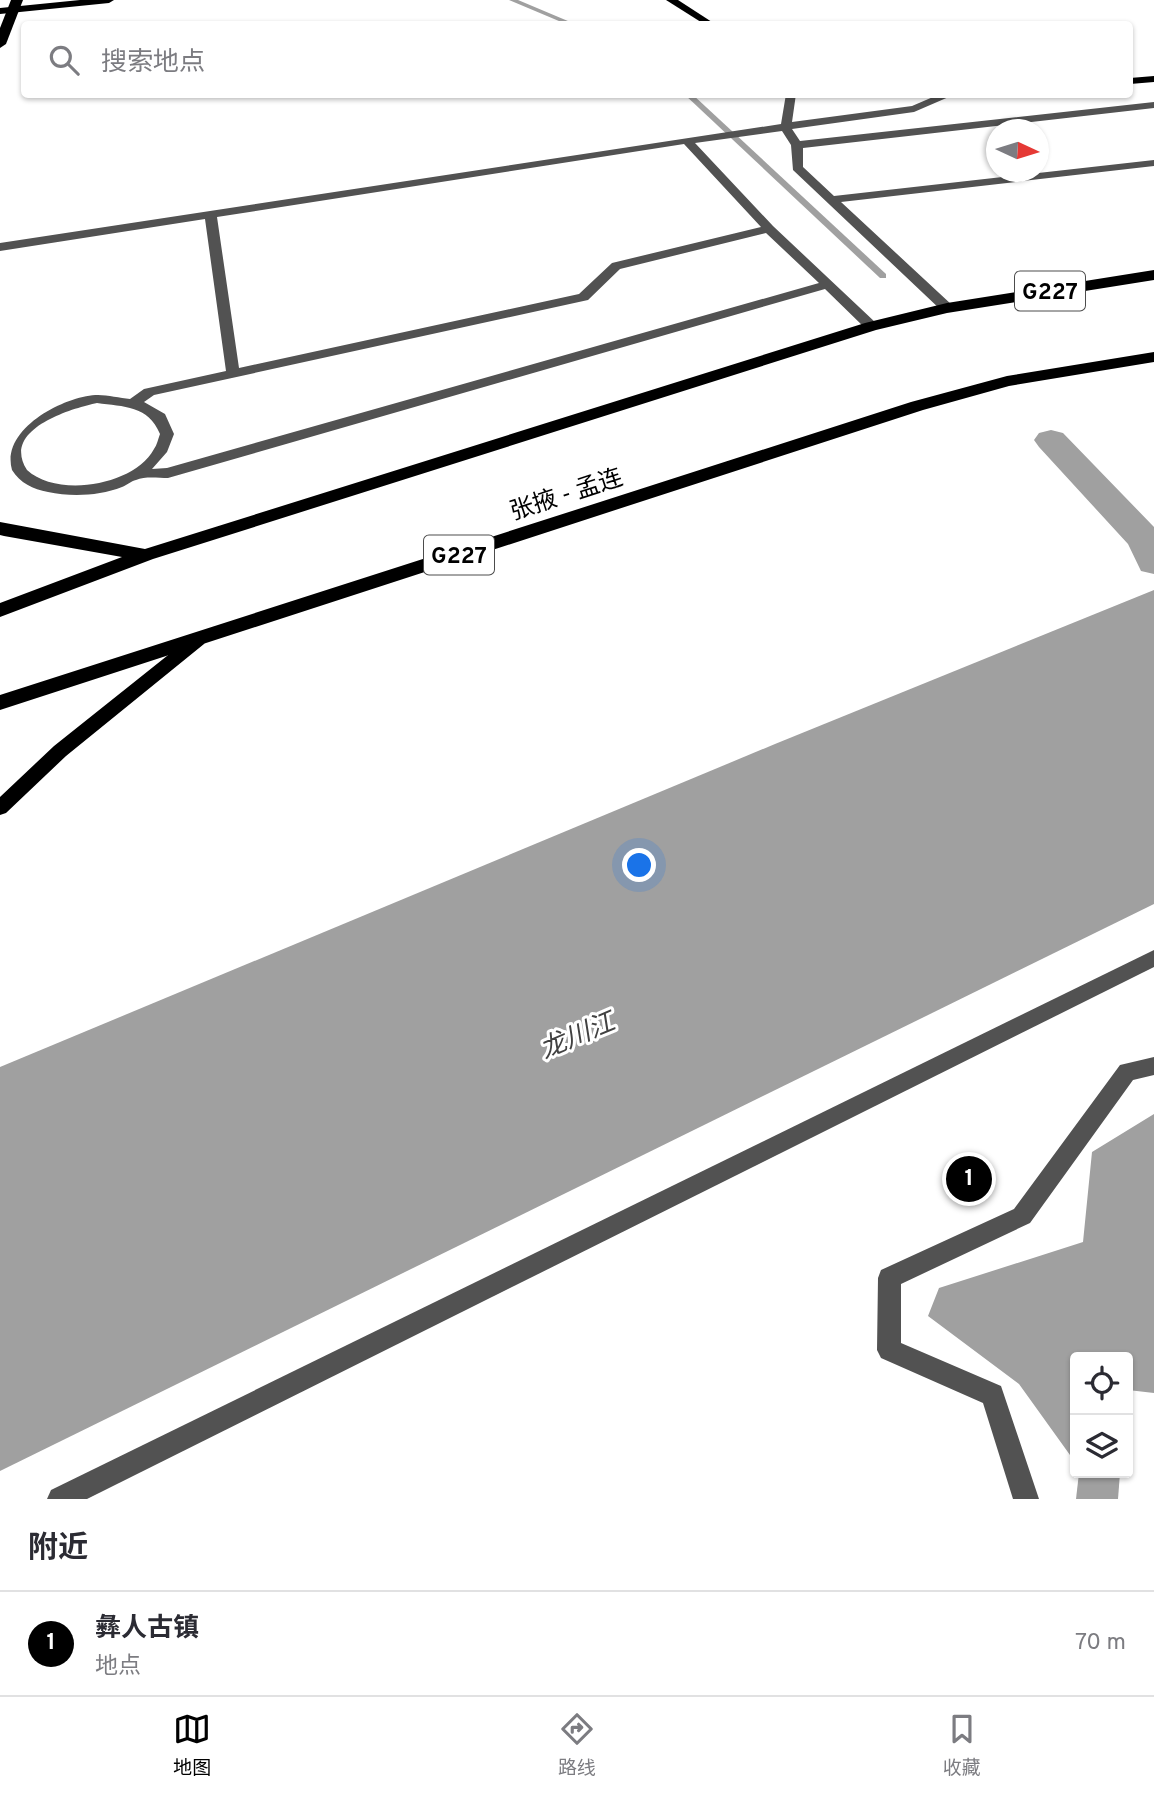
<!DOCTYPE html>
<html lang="zh">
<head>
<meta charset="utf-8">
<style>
	body { margin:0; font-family:Overpass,"Noto Sans SC",sans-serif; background:#f2f2f3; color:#2b2b33 }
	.controls { position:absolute; right:21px; bottom:21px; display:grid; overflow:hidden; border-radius:7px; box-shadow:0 2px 5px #0004 }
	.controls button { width:63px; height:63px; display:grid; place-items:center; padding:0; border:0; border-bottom:2px solid #e1e1e2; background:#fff; color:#2b2b33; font:35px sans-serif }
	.compass { position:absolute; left:986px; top:119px; width:63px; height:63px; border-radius:50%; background:#fff; box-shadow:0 2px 5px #0004; rotate:94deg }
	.you { position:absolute; left:640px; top:866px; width:24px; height:24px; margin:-18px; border:5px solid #fff; border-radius:50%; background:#1a73e8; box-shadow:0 0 0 10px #1a73e833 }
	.badge { display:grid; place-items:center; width:46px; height:46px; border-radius:50%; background:#000; color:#fff; font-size:23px; font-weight:700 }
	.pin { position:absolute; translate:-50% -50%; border:4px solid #fff; box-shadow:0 2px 7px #0006 }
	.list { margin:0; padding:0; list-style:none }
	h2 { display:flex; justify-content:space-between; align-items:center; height:91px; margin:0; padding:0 28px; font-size:30px }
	h2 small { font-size:23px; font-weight:400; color:#7c7c81 }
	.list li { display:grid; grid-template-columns:46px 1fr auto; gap:21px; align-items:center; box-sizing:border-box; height:105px; padding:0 28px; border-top:2px solid #e1e1e2 }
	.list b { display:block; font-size:26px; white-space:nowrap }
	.list p { margin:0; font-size:23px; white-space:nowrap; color:#7c7c81 }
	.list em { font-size:23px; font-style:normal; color:#7c7c81 }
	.icon { flex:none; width:38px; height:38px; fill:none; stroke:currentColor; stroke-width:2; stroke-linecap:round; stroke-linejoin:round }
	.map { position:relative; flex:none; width:1154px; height:1499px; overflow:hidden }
	.search { position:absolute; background:#fff; box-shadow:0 2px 5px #0004; left:21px; right:21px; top:21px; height:77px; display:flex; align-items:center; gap:18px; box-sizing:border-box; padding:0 24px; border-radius:7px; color:#7c7c81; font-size:26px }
	.sheet { height:196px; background:#fff }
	nav { display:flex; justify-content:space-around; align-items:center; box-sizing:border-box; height:98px; border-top:2px solid #e1e1e2; background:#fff; font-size:19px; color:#7c7c81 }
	nav a { display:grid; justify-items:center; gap:4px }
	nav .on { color:#000 }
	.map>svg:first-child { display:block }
</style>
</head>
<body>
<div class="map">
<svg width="1154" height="1499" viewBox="0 0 1154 1499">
	<rect width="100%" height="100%" fill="#fff"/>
	<!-- water -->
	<g fill="#a0a0a0">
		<path d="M1154 590V904L0 1471V1067L775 744Z"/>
		<path d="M1154 1114V1393L1128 1390V1357H1075V1462L1019 1384 928 1316 939 1288 1083 1242 1092 1152Z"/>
		<path d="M1079 1473H1120L1118 1499H1076Z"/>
	</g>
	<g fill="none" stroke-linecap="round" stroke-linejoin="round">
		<!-- stream -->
		<g fill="#a0a0a0" fill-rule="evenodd">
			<path d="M509 0H518L575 24H566Z"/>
			<path d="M684 94H692L886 274V278H880Z"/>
		</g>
		<!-- canal -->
		<path fill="#a0a0a0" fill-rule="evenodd" d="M1051 430 1063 433 1154 527V574L1141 571 1128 544 1039 447 1034 440 1039 433Z"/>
		<!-- minor -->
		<g fill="#525252" fill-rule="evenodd">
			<path d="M786 94H796L792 122 912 106 940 94 951 96 914 112 792 129 800 141 1154 102V108L803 148V167L834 196 1154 160V166L841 202 952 305 953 308 947 312 942 311 793 170 791 145 782 131 695 143 773 226 876 323V329H866L825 289 168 478C158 478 145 476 136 480 131 481 127 485 122 487 99 496 71 497 48 492 33 489 20 483 12 470 0 428 67 395 98 395 108 395 120 398 130 399L144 389 226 371 205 219 0 251V243L781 124ZM684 144 761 227 612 263 579 294 239 368 217 217ZM766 233 819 283 167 468 152 469 167 452 174 434 165 414 144 402 154 395 588 300 620 269ZM97 403C124 407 148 405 160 434 158 439 157 445 154 449 134 486 57 498 27 470 1 430 69 409 97 403Z"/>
			<path d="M1154 950V967L87 1499H47L51 1490Z"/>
			<path d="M1154 1057V1075L1133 1080 1030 1223 901 1284V1343L1001 1386 1039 1499H1013L983 1403 881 1358 877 1350 878 1278 881 1270 1014 1209 1120 1065Z"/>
		</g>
		<!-- major -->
		<g fill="#000" fill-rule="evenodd">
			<path d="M80 0H114L109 3 0 14V8Z"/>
			<path d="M666 0H678L715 24H704Z"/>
			<path d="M1154 76V82L1130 84V78Z"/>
			<path d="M852 94H971L966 97H857Z"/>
			<path d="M198 634 204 636 206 640 204 644 66 756 6 813 0 815V797L54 746 192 636Z"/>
		</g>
		<!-- highway -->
		<g fill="#000" fill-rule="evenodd">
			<path d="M11 0H23L6 44 0 48V28Z"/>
			<path d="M1154 270V280L947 313 876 330 153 559 0 617V603L122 557 4 536 0 535V522L145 549 865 323 947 303Z"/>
			<path d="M1154 352V362L1009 386 923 410 0 710V695L911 402 1007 376Z"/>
		</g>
	</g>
	<g text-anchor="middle" stroke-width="6" stroke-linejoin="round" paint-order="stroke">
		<!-- shield labels -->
		<g fill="#fff" stroke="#4c4c4c" stroke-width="2">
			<rect x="1015" y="271.5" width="70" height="39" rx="5"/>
			<rect x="424" y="535.5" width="70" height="39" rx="5"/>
		</g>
		<g font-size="23" font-weight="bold" fill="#000">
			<text x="1050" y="299">G227</text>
			<text x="459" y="563">G227</text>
		</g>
		<!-- street labels -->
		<g font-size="24" fill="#000" stroke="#fff">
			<text transform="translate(566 494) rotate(-18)" y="8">张掖 - 孟连</text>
		</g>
		<!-- water labels -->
		<g font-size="26" font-style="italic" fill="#414141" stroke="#fff">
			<text transform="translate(577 1035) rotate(-23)" y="9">龙川江</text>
		</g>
	</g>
</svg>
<div class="controls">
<button><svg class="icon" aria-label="locate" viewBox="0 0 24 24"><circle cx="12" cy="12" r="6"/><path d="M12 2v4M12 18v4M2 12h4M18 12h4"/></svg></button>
<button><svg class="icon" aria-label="layers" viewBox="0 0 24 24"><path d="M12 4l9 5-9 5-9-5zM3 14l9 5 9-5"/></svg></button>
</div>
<svg class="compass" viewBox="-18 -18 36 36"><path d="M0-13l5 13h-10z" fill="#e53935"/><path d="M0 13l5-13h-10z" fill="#7c7c81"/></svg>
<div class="you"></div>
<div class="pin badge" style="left:969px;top:1179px">1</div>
<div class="search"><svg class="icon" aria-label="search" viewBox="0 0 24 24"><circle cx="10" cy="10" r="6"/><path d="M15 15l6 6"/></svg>搜索地点</div>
</div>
<section class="sheet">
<h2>附近<small></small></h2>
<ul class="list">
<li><span class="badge">1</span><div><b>彝人古镇</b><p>地点</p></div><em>70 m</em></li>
</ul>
</section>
<nav>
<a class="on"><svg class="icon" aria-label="map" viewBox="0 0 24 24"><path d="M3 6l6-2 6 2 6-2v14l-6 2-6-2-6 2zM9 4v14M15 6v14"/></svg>地图</a>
<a><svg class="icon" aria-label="directions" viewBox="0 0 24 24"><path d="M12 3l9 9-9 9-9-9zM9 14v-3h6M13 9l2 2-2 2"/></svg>路线</a>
<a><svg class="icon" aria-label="saved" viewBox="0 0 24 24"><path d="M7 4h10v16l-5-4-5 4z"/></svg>收藏</a>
</nav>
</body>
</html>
